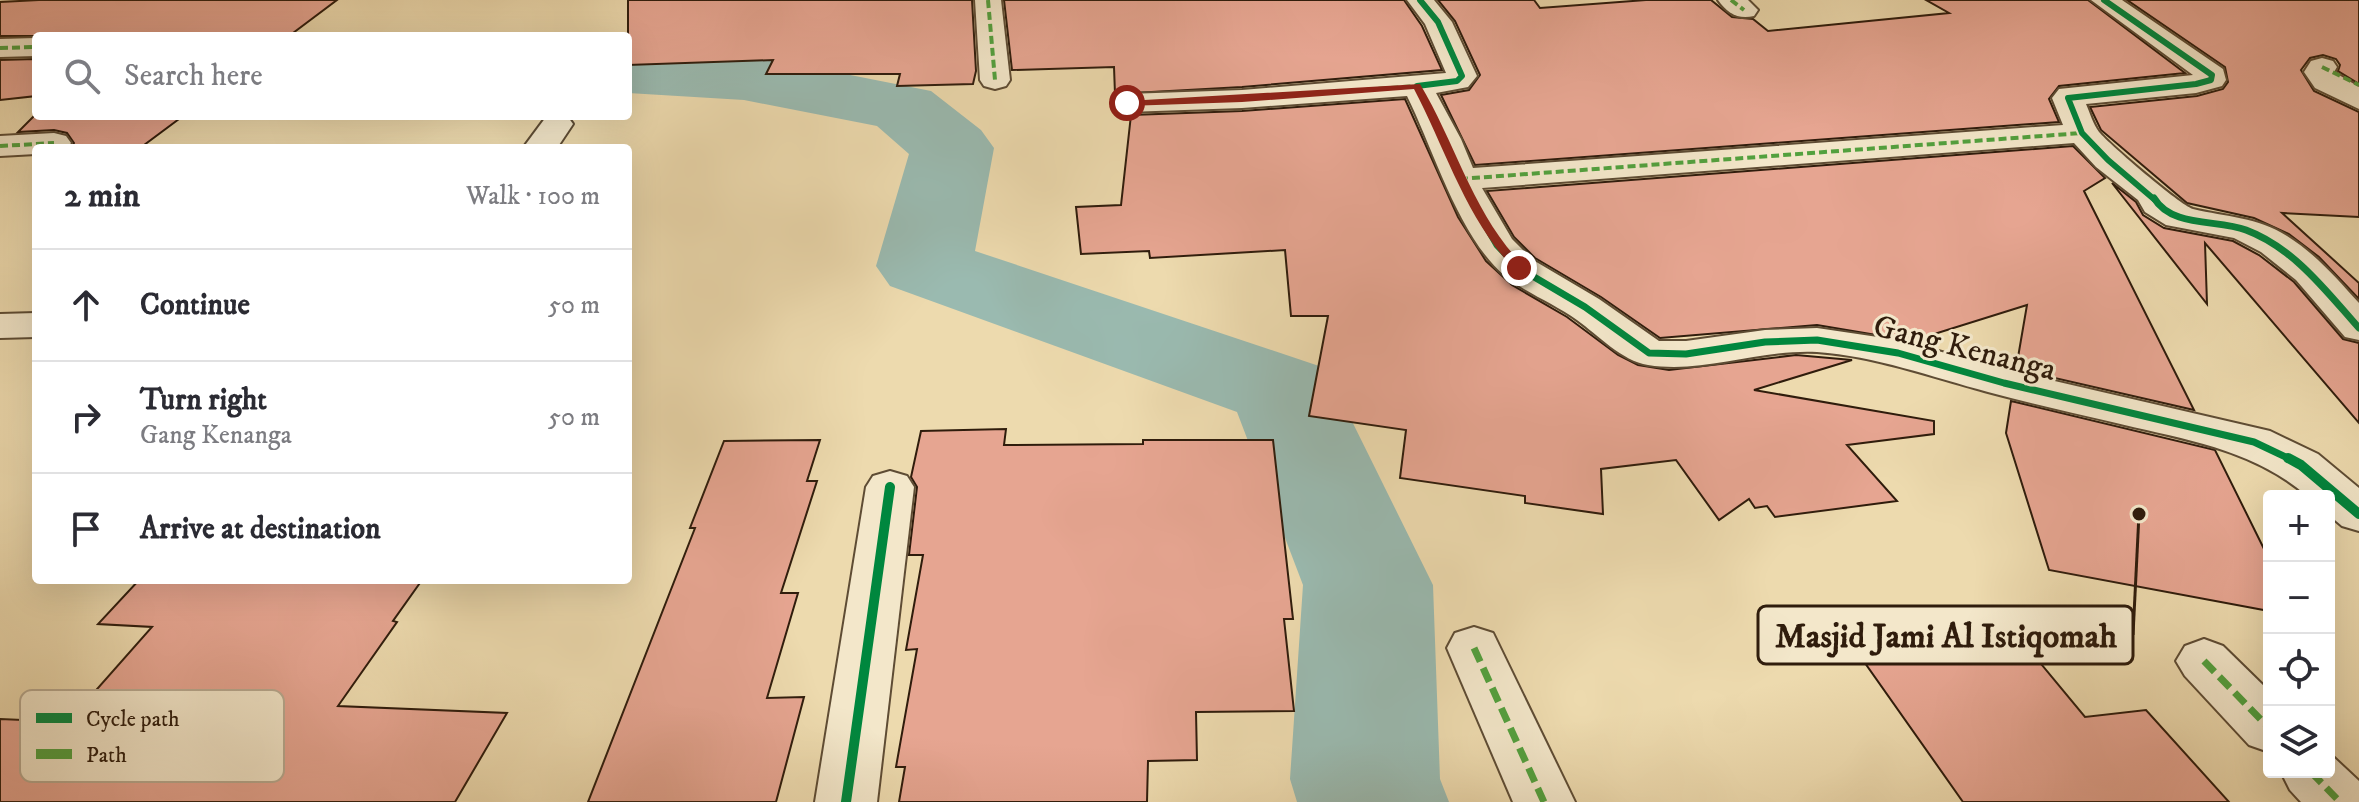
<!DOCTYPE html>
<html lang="en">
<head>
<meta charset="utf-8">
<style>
	body { margin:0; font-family:"IM FELL DW Pica",serif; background:#f7f7f7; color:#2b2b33 }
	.controls { position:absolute; right:24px; bottom:24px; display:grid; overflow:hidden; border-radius:8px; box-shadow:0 8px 32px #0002 }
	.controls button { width:72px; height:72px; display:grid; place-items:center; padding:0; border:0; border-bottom:2px solid #e1e1e2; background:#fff; color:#2b2b33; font:40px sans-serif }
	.stop { position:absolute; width:24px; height:24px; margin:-18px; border:6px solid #8f2418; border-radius:50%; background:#fff }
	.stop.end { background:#8f2418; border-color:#fff; box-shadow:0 2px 8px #0008 }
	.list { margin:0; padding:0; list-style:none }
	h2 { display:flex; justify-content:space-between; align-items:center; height:104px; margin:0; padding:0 32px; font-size:34px }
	h2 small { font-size:26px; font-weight:400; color:#7c7c81 }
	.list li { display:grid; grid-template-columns:52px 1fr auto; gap:24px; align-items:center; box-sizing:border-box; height:112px; padding:0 32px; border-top:2px solid #e1e1e2 }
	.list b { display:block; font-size:30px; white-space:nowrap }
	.list p { margin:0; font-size:26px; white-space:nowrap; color:#7c7c81 }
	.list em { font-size:26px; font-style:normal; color:#7c7c81 }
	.icon { flex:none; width:44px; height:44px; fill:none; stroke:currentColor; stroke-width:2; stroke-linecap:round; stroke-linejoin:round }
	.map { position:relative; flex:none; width:2359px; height:802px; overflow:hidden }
	.search { position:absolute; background:#fff; box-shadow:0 8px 32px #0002; left:32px; top:32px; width:600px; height:88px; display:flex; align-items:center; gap:20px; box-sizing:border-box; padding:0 28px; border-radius:8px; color:#7c7c81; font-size:30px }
	.panel { position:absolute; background:#fff; box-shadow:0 8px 32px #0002; left:32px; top:144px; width:600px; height:440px; border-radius:8px }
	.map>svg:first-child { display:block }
</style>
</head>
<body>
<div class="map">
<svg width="2359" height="802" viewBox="0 0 2359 802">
	<rect width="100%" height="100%" fill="#eddaae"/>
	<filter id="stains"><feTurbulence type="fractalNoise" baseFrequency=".0025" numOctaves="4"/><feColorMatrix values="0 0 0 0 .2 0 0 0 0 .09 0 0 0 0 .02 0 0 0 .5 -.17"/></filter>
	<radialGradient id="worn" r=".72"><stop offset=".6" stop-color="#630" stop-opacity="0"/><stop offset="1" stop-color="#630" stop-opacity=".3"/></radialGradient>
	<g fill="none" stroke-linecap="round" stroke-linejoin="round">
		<!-- river -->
		<path fill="#9abab0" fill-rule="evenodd" d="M628 49 744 54 931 91 981 130 994 148 975 251 1322 367 1337 391 1433 585 1440 779 1449 802H1297L1290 779 1303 585 1237 412 890 286 876 266 909 154 877 126 744 100 628 93Z"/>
	</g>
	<!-- building -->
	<g fill="#e6a591" stroke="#2f1c0c" stroke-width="2">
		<path d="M39 0H337L289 36H0V2Z"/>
		<path d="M628 0H972L976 71 973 84 897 86 900 74H766L773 60 628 65Z"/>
		<path d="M1004 0H1404L1422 26 1442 70 1242 87 1115 94 1114 67 1012 70Z"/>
		<path d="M1438 0H1534L1540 8 1646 0H1711L1732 17 1753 19 1768 31 1949 13 1926 0H2088L2185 73 2059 86 2049 99 2059 122 1475 165 1441 95 1469 90 1480 75 1455 21Z"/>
		<path d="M2127 0H2359V84L2338 71 2340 65 2336 59 2323 55 2310 58 2301 70 2314 91 2359 112V217L2282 213 2359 283V299L2319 257 2289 234 2254 218 2187 203 2101 130 2090 107 2197 96 2223 89 2228 82 2225 67Z"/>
		<path d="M36 59V96L0 100V60Z"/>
		<path d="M1405 99 1458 217 1486 261 1512 285 1567 317 1618 355 1638 365 1669 370 1796 355 1852 360 1754 390 1934 421V434L1847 445 1897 501 1775 517 1767 506 1755 508 1749 499 1719 520 1676 460 1601 469 1603 514 1525 503V496L1400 478 1406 430 1309 416 1328 316H1291L1285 250 1150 258 1149 251 1081 254 1076 207 1121 205 1131 115 1242 111Z"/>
		<path d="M36 114V116H183L140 148H71L74 143 67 133 54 130 18 132Z"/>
		<path d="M2073 146 2105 178 2084 191 2194 410 2016 369 2027 305 1912 341 1817 325 1660 338 1601 297 1535 258 1514 237 1487 191Z"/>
		<path d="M2112 183 2136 202 2143 215 2164 228 2233 241 2259 255 2294 282 2343 339 2359 343V423L2205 243 2207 304Z"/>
		<path d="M2011 401 2215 450 2269 559V611L2049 570 2006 433Z"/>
		<path d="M1006 429 1004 445 1143 444V440H1273L1293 619H1284L1294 711 1196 712 1197 760 1148 761 1147 802H899L905 767H896L917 649 906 650 923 555H909L917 487 911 477 921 431Z"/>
		<path d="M820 440 807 481H817L781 593H798L767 698 804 697 776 802H588L695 528H690L724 441Z"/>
		<path d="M139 580H422L393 621 397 622 338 706 507 713 455 802H0V719L68 722 152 627 98 624Z"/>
		<path d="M1998 612 2085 717 2146 710 2229 802H1963L1841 629Z"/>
	</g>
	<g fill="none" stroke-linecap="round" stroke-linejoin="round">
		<defs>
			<g id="street">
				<path d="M975 0H1001L1010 80 1006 86 995 89 984 86 980 80Z"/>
				<path d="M1407 0H1434L1452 22 1477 76 1468 87 1436 93 1461 139 1473 168 2063 125 2052 98 2059 89 2193 75 2091 0H2122L2223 69 2226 80 2222 86 2196 93 2086 104C2090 113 2093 124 2099 132 2110 145 2180 205 2193 209 2226 217 2258 217 2287 236 2316 254 2337 279 2359 303V340L2345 337 2296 280 2261 252 2234 238 2166 225 2145 212 2138 200 2096 167 2074 143 1482 188 1512 239 1533 260 1599 299 1659 341H1686L1765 330 1817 328 1898 340 2011 371 2270 431 2318 454 2359 488V531L2342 526 2329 515V496H2307C2252 448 2181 439 2112 422 2070 412 2029 403 1988 392 1932 377 1875 356 1817 352 1760 349 1704 374 1648 365 1622 361 1598 335 1577 320 1555 304 1526 293 1505 276 1458 236 1434 150 1407 96L1242 108 1127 112 1116 110 1111 103 1116 96 1127 94 1242 90 1446 73 1425 24Z"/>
				<path d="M1718 0H1748L1758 10 1754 16C1738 20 1727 13 1718 0Z"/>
				<path d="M36 38V56L0 57V39Z"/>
				<path d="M2322 58 2333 61 2337 67 2334 72 2359 87V109L2315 88 2304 72 2311 61Z"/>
				<path d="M546 117H568L573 124 557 148H523Z"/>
				<path d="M54 133 66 136 71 143 67 148H36V154L0 156V136Z"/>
				<path d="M36 313V337L0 338V314Z"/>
				<path d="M890 471 907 476 914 487 877 802H815L866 487 873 476Z"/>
				<path d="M1474 627 1493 633 1575 802H1513L1447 648 1455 633Z"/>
				<path d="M2204 639 2223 646 2269 691V752L2249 745 2185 676 2176 661 2185 646Z"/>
				<path d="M2329 753 2359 781V802H2301L2290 790 2281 772H2329Z"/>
			</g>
		</defs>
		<!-- street casing -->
		<use href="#street" stroke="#5e4c34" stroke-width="4"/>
		<!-- street -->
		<use href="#street" fill="#f3e7ca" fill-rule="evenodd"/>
		<!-- quiet-far1 -->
		<g stroke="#52a13e" stroke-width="4" stroke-dasharray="8 4" stroke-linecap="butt">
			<path d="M988 0 995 80"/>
			<path d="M1731 0 1744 10"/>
			<path d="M0 48 36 47"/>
			<path d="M2322 67 2359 85"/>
			<path d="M1127 103 1242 99 1417 86"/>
			<path d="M0 146 54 143"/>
			<path d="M1460 179 2082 133"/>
		</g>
		<!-- quiet -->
		<g stroke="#52a13e" stroke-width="7" stroke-dasharray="15 7" stroke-linecap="butt">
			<path d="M1474 648 1544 802"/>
			<path d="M2204 661 2269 728"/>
			<path d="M2311 772 2340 802"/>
		</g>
		<defs>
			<g id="cycleway-far2">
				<path d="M1420 0 1438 22 1462 76 1457 81 1417 86 1472 200"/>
				<path d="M2104 0 2212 75 2211 80 2196 84 2068 98 2082 133 2108 160 2155 200"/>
			</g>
			<g id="cycleway-far1">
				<path d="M1470 198 1497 245 1519 268 1585 307 1649 353 1686 354 1765 342 1817 340 1898 353 2004 383 2254 442 2292 460"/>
				<path d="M2154 198C2172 228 2218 219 2246 230 2294 248 2326 291 2359 328"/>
			</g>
			<g id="cycleway">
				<path d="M2288 458 2301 465 2359 514"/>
				<path d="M846 802 890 487"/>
			</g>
		</defs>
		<!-- cycleway-far2 casing -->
		<use href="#cycleway-far2" stroke="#f3e7ca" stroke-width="10"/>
		<!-- cycleway-far1 casing -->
		<use href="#cycleway-far1" stroke="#f3e7ca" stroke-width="12"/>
		<!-- cycleway casing -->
		<use href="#cycleway" stroke="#f3e7ca" stroke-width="15"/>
		<!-- cycleway-far2 -->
		<use href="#cycleway-far2" stroke="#00873e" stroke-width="6"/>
		<!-- cycleway-far1 -->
		<use href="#cycleway-far1" stroke="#00873e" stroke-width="7"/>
		<!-- cycleway -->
		<use href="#cycleway" stroke="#00873e" stroke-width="10"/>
	</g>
	<!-- route -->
	<path fill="#8f2418" d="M1420 84C1456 144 1473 214 1523 265V270H1515C1466 219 1446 150 1414 89L1242 102 1127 106 1122 103 1127 101Z"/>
	<g text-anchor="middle" stroke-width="6" stroke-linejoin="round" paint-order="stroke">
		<!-- street labels -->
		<g font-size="32" fill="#2f1c0c" stroke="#f3e7ca">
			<text transform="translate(1965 347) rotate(14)" y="11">Gang Kenanga</text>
		</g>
	</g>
	<!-- legend -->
	<rect x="20" y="690" width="264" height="92" rx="12" fill="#f3e7ca" stroke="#b8aa91" stroke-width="2"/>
	<rect x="36" y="713" width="36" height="10" fill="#00873e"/>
	<rect x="36" y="749" width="36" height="10" fill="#52a13e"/>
	<g font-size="22" fill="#2f1c0c">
		<text x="86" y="726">Cycle path</text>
		<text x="86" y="762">Path</text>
	</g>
	<!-- callouts -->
	<path fill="none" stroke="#2f1c0c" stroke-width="3" d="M2139 514L2133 635"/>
	<circle fill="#2f1c0c" stroke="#f3e7ca" stroke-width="3" cx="2139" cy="514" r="8"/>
	<rect fill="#f3e7ca" stroke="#2f1c0c" stroke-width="3" x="1758" y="606" width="375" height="58" rx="8"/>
	<g font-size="34" text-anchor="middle" font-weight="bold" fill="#2f1c0c">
		<text x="1946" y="647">Masjid Jami Al Istiqomah</text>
	</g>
	<rect width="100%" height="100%" filter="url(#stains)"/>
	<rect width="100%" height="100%" fill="url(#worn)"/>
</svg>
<div class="controls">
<button>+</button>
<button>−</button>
<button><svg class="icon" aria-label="locate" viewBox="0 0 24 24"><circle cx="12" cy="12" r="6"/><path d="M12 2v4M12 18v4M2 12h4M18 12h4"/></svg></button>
<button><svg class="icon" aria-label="layers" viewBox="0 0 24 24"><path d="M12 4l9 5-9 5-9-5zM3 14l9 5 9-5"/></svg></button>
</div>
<div class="stop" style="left:1127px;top:103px"></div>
<div class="stop end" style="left:1519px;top:268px"></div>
<div class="search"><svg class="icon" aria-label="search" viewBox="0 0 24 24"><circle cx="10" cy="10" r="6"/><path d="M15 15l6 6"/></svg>Search here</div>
<section class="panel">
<h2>2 min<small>Walk · 100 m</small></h2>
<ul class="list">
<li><svg class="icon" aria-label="ahead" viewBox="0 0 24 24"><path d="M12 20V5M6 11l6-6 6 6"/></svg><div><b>Continue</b></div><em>50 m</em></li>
<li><svg class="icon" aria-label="right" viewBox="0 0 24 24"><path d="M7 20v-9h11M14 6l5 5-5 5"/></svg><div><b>Turn right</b><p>Gang Kenanga</p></div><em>50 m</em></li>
<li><svg class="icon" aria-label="arrive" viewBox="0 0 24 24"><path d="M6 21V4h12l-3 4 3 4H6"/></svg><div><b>Arrive at destination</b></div></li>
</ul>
</section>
</div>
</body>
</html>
